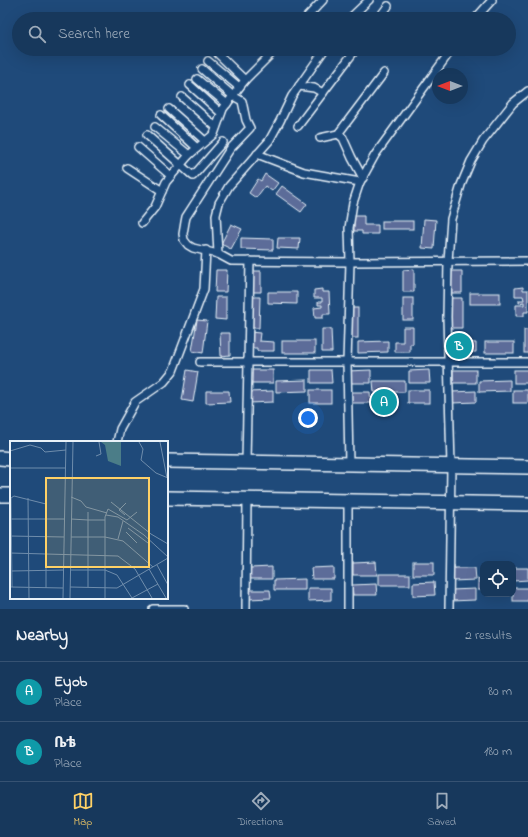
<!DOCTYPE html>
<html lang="en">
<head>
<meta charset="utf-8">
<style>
	body { margin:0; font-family:"Indie Flower","Noto Sans Ethiopic",sans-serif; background:#244365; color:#f1f3f6 }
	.controls { position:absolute; right:12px; bottom:12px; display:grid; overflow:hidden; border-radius:8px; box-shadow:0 4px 16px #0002 }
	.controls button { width:36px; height:36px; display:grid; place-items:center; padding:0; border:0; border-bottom:1px solid #365272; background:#17385c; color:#f1f3f6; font:20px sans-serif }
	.compass { position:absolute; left:432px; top:68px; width:36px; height:36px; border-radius:50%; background:#17385c; box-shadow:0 4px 16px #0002; rotate:270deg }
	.you { position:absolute; left:308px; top:418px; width:14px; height:14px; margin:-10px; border:3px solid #fff; border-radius:50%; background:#1a73e8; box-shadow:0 0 0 6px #1a73e833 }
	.badge { display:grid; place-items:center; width:26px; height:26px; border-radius:50%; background:#ffd166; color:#fff; font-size:13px; font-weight:700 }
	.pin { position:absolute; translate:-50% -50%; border:2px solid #fff; box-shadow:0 1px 4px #0006 }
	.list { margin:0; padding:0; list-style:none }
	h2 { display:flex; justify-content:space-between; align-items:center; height:52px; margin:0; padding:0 16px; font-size:17px }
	h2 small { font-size:13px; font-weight:400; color:#9eacbb }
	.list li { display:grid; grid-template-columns:26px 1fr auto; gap:12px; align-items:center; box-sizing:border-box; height:60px; padding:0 16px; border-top:1px solid #365272 }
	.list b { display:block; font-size:15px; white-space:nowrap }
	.list p { margin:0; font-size:13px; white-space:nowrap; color:#9eacbb }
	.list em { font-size:13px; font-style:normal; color:#9eacbb }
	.icon { flex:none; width:22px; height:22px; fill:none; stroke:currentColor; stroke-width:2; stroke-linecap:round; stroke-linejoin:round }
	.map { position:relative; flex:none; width:528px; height:609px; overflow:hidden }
	.search { position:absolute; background:#17385c; box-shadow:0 4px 16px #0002; left:12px; right:12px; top:12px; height:44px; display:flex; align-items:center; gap:10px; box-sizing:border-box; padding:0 14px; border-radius:22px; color:#9eacbb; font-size:15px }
	.sheet { height:172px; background:#17385c }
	nav { display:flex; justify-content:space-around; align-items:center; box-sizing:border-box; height:56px; border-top:1px solid #365272; background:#17385c; font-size:11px; color:#9eacbb }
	nav a { display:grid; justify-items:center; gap:2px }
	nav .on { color:#ffd166 }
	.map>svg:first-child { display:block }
</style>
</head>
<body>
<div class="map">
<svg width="528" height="609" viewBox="0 0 528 609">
	<rect width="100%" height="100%" fill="#1f4a7a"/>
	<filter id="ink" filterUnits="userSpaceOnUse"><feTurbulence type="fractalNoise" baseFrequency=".025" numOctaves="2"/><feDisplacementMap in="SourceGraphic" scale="8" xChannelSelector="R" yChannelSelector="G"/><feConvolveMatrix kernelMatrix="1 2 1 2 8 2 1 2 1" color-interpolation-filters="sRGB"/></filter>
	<g filter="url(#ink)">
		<!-- building -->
		<g fill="#5c6c99" stroke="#e8f1f8">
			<path d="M265 174 278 183 272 191 265 186 256 198 249 193 258 179 261 181Z"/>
			<path d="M282 186 307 204 301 212 276 194Z"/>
			<path d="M354 216H364V225H378V234H362V231H354Z"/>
			<path d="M424 219 436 220 434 249 422 248Z"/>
			<rect x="382" y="221" width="31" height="8"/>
			<path d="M231 224 242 229 231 249 221 244Z"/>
			<path d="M241 238 273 239V250L241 249Z"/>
			<path d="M278 238H300L299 249 277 248Z"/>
			<path d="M414 269V292H403V270Z"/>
			<path d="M216 270H227L226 292H215Z"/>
			<path d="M251 271H261V292H250Z"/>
			<path d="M452 271H462V293H451Z"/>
			<path d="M523 287V290H528V312H524V316H516V305H524V302L519 303V300H524L523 296H515V288Z"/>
			<path d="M322 289V292H329L330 314H323V318H315L314 308 322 307V305H318V302H322V298H314V290Z"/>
			<path d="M268 292H297V304L268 303Z"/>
			<rect x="470" y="293" width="30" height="11"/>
			<path d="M216 297H226V320L215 319Z"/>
			<path d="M250 297H260L259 328H250Z"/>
			<rect x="403" y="298" width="10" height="22"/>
			<path d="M451 298H462V328H450Z"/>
			<rect x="349" y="308" width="9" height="30"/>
			<path d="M197 320 207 321 203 353 192 351Z"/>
			<path d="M403 327H413V344H410V352H395V342H403Z"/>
			<path d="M322 329H331L332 352H322Z"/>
			<rect x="524" y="330" width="4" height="23"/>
			<path d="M250 332 260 333 259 341 274 342V351H257V348H249Z"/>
			<path d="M220 333H230V355L221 356Z"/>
			<path d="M451 334H461V342L476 343V352H459V349H451Z"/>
			<rect x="282" y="341" width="33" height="12"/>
			<path d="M388 341V352L358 353V342Z"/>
			<rect x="485" y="342" width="29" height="11"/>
			<path d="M187 370 198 372 193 402 182 400Z"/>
			<rect x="250" y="370" width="23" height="13"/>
			<path d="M311 370H331L332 383H311Z"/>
			<path d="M371 370V383H348L347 371Z"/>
			<path d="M429 370 430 383H409V371Z"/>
			<rect x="453" y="370" width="23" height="13"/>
			<rect x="514" y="370" width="14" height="13"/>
			<path d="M307 380V391L276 392V381Z"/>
			<path d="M510 380V391L479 392V381Z"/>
			<path d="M373 381H405V392H374Z"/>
			<rect x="310" y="390" width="21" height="13"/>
			<rect x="408" y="390" width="21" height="13"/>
			<rect x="513" y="390" width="15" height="13"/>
			<path d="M206 391H229L230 402 206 403Z"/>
			<path d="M273 391V402L249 403V392Z"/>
			<path d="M476 391V402L452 403V392Z"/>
			<path d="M346 392H370L371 403H347Z"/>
			<path d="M376 562 377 575H353V563Z"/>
			<rect x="413" y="562" width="21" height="13"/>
			<path d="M272 567V579H250V568Z"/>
			<path d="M334 567V579H312L311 568Z"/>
			<path d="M452 568H475L476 580 452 581Z"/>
			<path d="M513 568H528V580L513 581Z"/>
			<rect x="379" y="574" width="31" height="11"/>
			<path d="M305 579V590H274V580Z"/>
			<rect x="478" y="579" width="5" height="11"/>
			<path d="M434 582 435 595 413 596V583Z"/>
			<path d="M376 584 377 595H353L352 585Z"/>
			<path d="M308 588H331V600L308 601Z"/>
			<rect x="513" y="588" width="15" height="13"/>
			<path d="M475 589V600L451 601V590Z"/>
			<path d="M248 590H270L271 598 248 599Z"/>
		</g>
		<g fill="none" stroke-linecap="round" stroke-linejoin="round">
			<defs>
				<g id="street">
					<path d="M305 19 323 0"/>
					<path d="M349 19 369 0"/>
					<path d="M378 19 388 6"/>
					<path d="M475 19 492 0"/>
					<path d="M452 49 375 155 360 182 353 203 349 228 350 262 528 261"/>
					<path d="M218 54 245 80"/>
					<path d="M208 61 239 87"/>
					<path d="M202 69 233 96 242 101 246 120 250 128 230 149 186 217 185 222 183 234 184 240 188 245 193 248 218 254 231 261 350 262 347 362 349 464"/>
					<path d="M197 79 227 104"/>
					<path d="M190 85 221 113"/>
					<path d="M299 86 314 88 323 93"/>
					<path d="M182 97 216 127"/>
					<path d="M169 109 205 141"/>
					<path d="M161 115 197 148"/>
					<path d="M298 126 356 49"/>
					<path d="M155 127 189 155"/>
					<path d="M338 134 384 73"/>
					<path d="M147 135 193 176 223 142"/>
					<path d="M320 138 338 134 343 138 352 158 363 178"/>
					<path d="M138 147 171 176"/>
					<path d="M257 154 304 172 360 182"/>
					<path d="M127 168 162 191"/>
					<path d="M142 223 155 207 166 182 189 155 214 134 223 109 245 80 276 49"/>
					<path d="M218 254 216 215 219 203 229 186 269 141 280 121 292 96 325 49"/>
					<path d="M200 362H248L250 261"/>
					<path d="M117 442 120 429 135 402 164 382 173 371 204 289 206 250"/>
					<path d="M246 462 248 362H528"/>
					<path d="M348 501V609"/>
					<path d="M153 609H184"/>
					<path d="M246 609 247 499"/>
					<path d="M449 609 451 466 447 317 448 261 451 219 461 185 471 161 483 141 513 103 528 91"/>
				</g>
				<g id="highway">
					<path d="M0 458 11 459"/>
					<path d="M167 461 528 467"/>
					<path d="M0 495H11"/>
					<path d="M167 498 528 504"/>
				</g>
			</defs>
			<!-- street casing -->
			<use href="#street" stroke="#e8f1f8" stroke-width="10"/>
			<!-- highway casing -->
			<use href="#highway" stroke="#e8f1f8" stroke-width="16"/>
			<!-- street -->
			<use href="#street" stroke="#1f4a7a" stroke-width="7"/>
			<!-- highway -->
			<use href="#highway" stroke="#1f4a7a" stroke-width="13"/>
		</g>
	</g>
	<!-- overview -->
	<g transform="translate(10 441)">
		<rect width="158" height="158" fill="#1f4a7a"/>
		<path d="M91 1H111V25L98 20 95 4Z" fill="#4b7d88"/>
		<path fill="none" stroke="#6f8dac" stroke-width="1" d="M129 1 133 8 131 19 146 32 158 37M150 1 157 37M0 10 20 4 31 7 35 11 56 9M86 15 91 13 89 1M0 27H55M61 56 71 60 76 66 97 72M18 57 19 157M101 61 141 93 158 103M78 71V79H95M96 74 108 76 134 94 158 116M115 74 109 69 116 62M0 78H55M61 78 78 79V146M118 87 138 102M116 91 127 102M0 95 54 96M61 96H95V76L98 68 117 79 127 71M108 98 113 80M0 112 108 115 125 128 142 157M147 124 158 144M139 128 156 157M61 129H95V157M2 130 54 129M1 146 53 147M2 146 1 57 4 55 36 63V147M60 146 107 147 158 117M53 157 56 1M60 157 63 1M122 157 107 134 95 129V96L113 100 143 126M122 157 148 143"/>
		<path fill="#ffd166" fill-opacity="0.15" stroke="#ffd166" stroke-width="2" d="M36 37H139V126H36Z"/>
		<rect width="158" height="158" fill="none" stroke="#e8f1f8" stroke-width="2"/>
	</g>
</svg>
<div class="controls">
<button><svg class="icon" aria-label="locate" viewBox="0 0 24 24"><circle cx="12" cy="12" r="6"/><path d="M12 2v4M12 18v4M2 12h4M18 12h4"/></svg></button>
</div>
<svg class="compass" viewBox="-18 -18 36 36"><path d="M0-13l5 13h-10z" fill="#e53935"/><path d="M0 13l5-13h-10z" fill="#9eacbb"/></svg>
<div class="you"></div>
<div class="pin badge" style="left:384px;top:402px;background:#0f9aa8">A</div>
<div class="pin badge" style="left:459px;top:346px;background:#0f9aa8">B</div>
<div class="search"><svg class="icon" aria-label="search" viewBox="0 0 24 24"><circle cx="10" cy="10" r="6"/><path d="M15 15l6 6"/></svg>Search here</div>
</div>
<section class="sheet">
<h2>Nearby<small>2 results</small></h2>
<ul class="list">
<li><span class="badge" style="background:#0f9aa8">A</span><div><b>Eyob</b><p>Place</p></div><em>80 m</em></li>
<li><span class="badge" style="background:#0f9aa8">B</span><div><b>ቤቴ</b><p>Place</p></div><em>180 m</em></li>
</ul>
</section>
<nav>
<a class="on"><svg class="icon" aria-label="map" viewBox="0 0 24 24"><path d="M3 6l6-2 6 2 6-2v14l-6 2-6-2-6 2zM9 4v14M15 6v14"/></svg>Map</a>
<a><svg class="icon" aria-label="directions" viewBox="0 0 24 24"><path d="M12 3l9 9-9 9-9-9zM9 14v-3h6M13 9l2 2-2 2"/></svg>Directions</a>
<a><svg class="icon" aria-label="saved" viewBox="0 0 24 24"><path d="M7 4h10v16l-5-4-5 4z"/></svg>Saved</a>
</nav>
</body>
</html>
